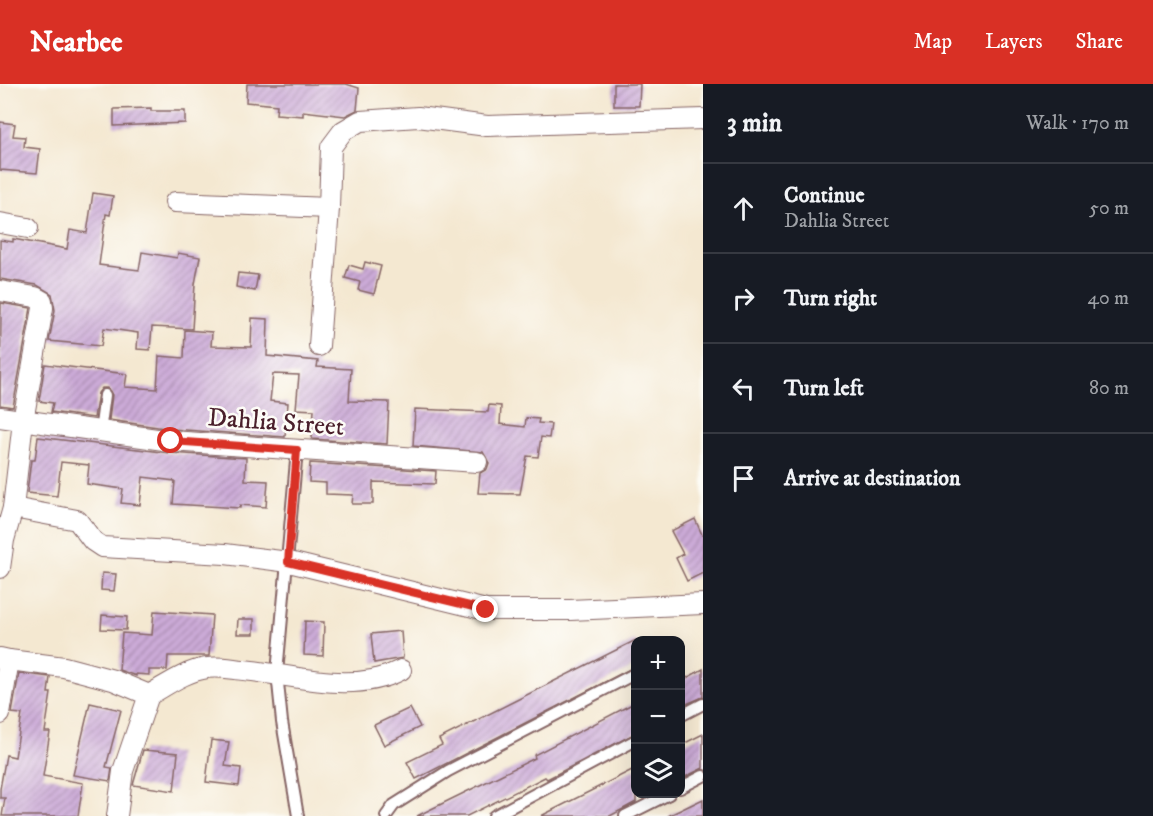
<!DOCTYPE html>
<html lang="en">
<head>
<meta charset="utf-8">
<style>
	body { margin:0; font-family:"IM FELL DW Pica",serif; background:#20242c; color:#f1f3f6 }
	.controls { position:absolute; right:18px; bottom:18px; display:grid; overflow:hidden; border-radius:12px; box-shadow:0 6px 24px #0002 }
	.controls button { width:54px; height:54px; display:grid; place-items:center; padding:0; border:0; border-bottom:2px solid #363941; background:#171b24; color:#f1f3f6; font:30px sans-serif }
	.stop { position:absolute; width:18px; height:18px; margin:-14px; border:4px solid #d93025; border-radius:50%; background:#fff }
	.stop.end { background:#d93025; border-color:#fff; box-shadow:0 2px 6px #0008 }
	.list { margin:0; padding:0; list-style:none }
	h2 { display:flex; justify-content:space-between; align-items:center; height:78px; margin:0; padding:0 24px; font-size:26px }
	h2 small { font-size:20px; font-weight:400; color:#9ea1a6 }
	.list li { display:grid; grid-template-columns:39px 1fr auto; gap:18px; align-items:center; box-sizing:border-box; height:90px; padding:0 24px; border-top:2px solid #363941 }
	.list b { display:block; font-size:22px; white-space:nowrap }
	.list p { margin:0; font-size:20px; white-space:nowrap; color:#9ea1a6 }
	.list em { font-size:20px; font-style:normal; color:#9ea1a6 }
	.icon { flex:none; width:33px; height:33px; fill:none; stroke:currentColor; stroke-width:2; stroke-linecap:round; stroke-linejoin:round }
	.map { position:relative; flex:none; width:703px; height:732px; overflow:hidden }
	header { display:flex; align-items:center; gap:36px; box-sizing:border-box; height:84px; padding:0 30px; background:#d93025; color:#fff }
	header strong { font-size:28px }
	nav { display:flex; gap:33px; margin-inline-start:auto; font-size:21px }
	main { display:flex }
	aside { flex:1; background:#171b24 }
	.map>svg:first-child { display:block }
</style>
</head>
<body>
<header>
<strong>Nearbee</strong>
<nav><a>Map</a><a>Layers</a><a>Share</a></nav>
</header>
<main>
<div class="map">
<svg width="703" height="732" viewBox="0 0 703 732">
	<defs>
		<pattern id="building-hatch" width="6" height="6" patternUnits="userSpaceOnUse" patternTransform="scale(1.5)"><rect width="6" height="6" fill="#ccabd8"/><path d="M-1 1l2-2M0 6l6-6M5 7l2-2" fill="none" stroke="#a88baf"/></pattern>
	</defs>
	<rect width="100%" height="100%" fill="#fdfcf7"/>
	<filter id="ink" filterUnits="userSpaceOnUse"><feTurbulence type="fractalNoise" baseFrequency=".0167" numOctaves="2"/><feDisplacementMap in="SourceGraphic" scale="12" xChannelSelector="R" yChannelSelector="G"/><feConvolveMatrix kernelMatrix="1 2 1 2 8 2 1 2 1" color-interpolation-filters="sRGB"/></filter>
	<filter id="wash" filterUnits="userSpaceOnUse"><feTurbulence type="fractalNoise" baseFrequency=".008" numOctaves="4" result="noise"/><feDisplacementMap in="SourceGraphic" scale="24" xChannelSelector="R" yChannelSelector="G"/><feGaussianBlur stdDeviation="1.35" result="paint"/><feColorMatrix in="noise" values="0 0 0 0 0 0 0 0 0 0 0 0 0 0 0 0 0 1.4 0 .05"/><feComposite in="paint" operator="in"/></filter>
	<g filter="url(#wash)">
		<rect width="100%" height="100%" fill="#f4e8d1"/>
		<g id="blocks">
			<!-- building -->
			<g fill="url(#building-hatch)">
				<path d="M247 0H346L359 4 357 26 345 32 303 27V32L276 30 277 21 246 18Z"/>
				<path d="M614 0H640L639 22H614Z"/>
				<path d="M151 24V27H185V39L114 42V25Z"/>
				<path d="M0 38 15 40 13 52 25 53 24 63 40 65 37 89 0 86Z"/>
				<path d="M93 109 113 112 110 131 106 130 99 181 139 186 142 168 177 174 178 169 200 173 195 200 192 245 152 243 150 266 137 265 138 249 104 244 101 262 49 257 55 226 52 210 37 201 0 195V156L13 158V155L67 165 70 146 87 149Z"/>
				<path d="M365 178 381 182 374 210 358 206 360 198 345 194 349 181 363 185Z"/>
				<path d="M238 189 258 191 255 207 236 203Z"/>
				<path d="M1 219 31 224 13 323 0 321Z"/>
				<path d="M252 234 268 235 267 272 318 277 317 283 351 285 349 317 389 318 387 360 312 355 314 326 296 325 299 291 273 290 270 317 288 319 285 353 172 345 109 336 112 311 107 304H102L98 309 94 334 51 328 53 319 39 317 45 280 127 290 125 303 157 305 159 272 184 274 185 246 212 248 211 262 251 263Z"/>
				<path d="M489 321 501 322 500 340 525 343 526 334 539 335 538 339 551 340 549 354 541 353 538 373 527 372 520 410 478 409 480 389 487 385 489 379 483 368 413 362 415 325 488 328Z"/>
				<path d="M38 353 170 369 246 374 245 396 268 397 266 423 240 421V424L173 420 175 397 143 393 140 421 121 419 123 405 87 400 89 381 61 378 57 412 27 409 31 376H35Z"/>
				<path d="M310 379 436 387 435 400 373 398V420H352L353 411 326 410V399L309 398Z"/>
				<path d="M695 435 703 453V489L687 497 676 474 683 470 671 447Z"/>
				<path d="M102 489 116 490 114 507 101 506Z"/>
				<path d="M154 527 212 531 209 572H168L167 586H149V591L136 590V592L119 586 122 549 152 551Z"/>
				<path d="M102 531 127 533 126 546 101 545Z"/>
				<path d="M238 535H254V550H237Z"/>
				<path d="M305 537 324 538 323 572 304 571Z"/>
				<path d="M401 547 403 574 374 579 371 550Z"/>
				<path d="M636 556V582L416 695 407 678 442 661 439 655Z"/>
				<path d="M703 585V613L684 621 681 615V597Z"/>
				<path d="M19 589 50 593 48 609H51L45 648H50L43 692 83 699 78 732H2L5 714H0V705L6 671 15 673 22 630 12 629Z"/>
				<path d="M636 618V649L547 695 545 693 467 732H417L535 674 534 671Z"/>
				<path d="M90 619 121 626 106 683 112 684 110 697 73 691Z"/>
				<path d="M410 624 420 643 384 661 374 641Z"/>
				<path d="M703 650V684L681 695V661Z"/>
				<path d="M211 656 229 658 225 682 241 684 239 702 206 698Z"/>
				<path d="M143 666 178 669 174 707 133 701Z"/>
				<path d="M636 684V718L610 732H541Z"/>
				<path d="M703 715V732H668Z"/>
			</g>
		</g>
	</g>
	<g filter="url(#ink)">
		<use href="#blocks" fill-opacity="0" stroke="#866565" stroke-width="1.5"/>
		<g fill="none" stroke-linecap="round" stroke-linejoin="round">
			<defs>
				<g id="service">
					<path d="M100 348 105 311"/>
					<path d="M297 366 277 589 282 638 298 732"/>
					<path d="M680 632 703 620"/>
					<path d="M680 704 703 692"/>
					<path d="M386 732 394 721 448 687 636 589"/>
					<path d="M494 732 636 656"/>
					<path d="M625 732 669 710"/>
				</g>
				<g id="minor">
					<path d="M175 118 329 124 331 63 343 47 360 37 418 33 487 42 703 35"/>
					<path d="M0 139 28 144"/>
					<path d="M0 207 35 213 42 217 43 224 23 337 13 424 4 456 0 484"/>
					<path d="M319 262 329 124"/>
					<path d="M0 333 171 357 477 378"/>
					<path d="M13 424 77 436 93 457 102 463 225 470 289 478 486 526H570L703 520"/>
					<path d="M0 574 9 576 0 630"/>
					<path d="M9 576 64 583 113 596 149 611 123 687 117 732"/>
					<path d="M149 611C167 601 186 587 207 584 219 582 232 585 244 586 295 591 353 611 401 586"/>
				</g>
			</defs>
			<!-- service casing -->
			<use href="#service" stroke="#866565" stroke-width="14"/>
			<!-- minor casing -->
			<use href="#minor" stroke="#866565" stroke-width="22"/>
			<!-- service -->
			<use href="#service" stroke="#fff" stroke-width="10"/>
			<!-- minor -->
			<use href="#minor" stroke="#fff" stroke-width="20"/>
		</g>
	</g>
	<g fill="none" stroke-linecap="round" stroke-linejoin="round" filter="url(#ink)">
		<!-- route -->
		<path stroke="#d93025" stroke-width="8" d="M171 357 297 366 288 478 486 526"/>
	</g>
	<g text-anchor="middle" stroke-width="5" stroke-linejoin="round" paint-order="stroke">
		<!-- street labels -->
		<g font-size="26" fill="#4a1f2b" stroke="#fdfcf7">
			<text transform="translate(276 337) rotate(4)" y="9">Dahlia Street</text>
		</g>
	</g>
</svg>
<div class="controls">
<button>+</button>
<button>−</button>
<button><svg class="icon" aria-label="layers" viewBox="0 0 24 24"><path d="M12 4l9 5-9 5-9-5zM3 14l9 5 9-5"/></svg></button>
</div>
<div class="stop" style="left:171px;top:357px"></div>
<div class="stop end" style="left:486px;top:526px"></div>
</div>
<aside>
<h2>3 min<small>Walk · 170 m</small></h2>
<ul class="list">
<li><svg class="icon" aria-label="ahead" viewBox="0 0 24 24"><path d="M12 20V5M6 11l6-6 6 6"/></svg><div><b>Continue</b><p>Dahlia Street</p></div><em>50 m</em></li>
<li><svg class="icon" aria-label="right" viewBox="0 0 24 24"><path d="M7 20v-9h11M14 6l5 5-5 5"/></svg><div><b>Turn right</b></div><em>40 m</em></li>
<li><svg class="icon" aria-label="left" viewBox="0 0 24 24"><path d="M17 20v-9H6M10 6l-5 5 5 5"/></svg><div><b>Turn left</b></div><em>80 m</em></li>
<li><svg class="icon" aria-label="arrive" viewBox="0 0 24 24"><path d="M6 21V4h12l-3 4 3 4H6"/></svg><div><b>Arrive at destination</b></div></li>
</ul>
</aside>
</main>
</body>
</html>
